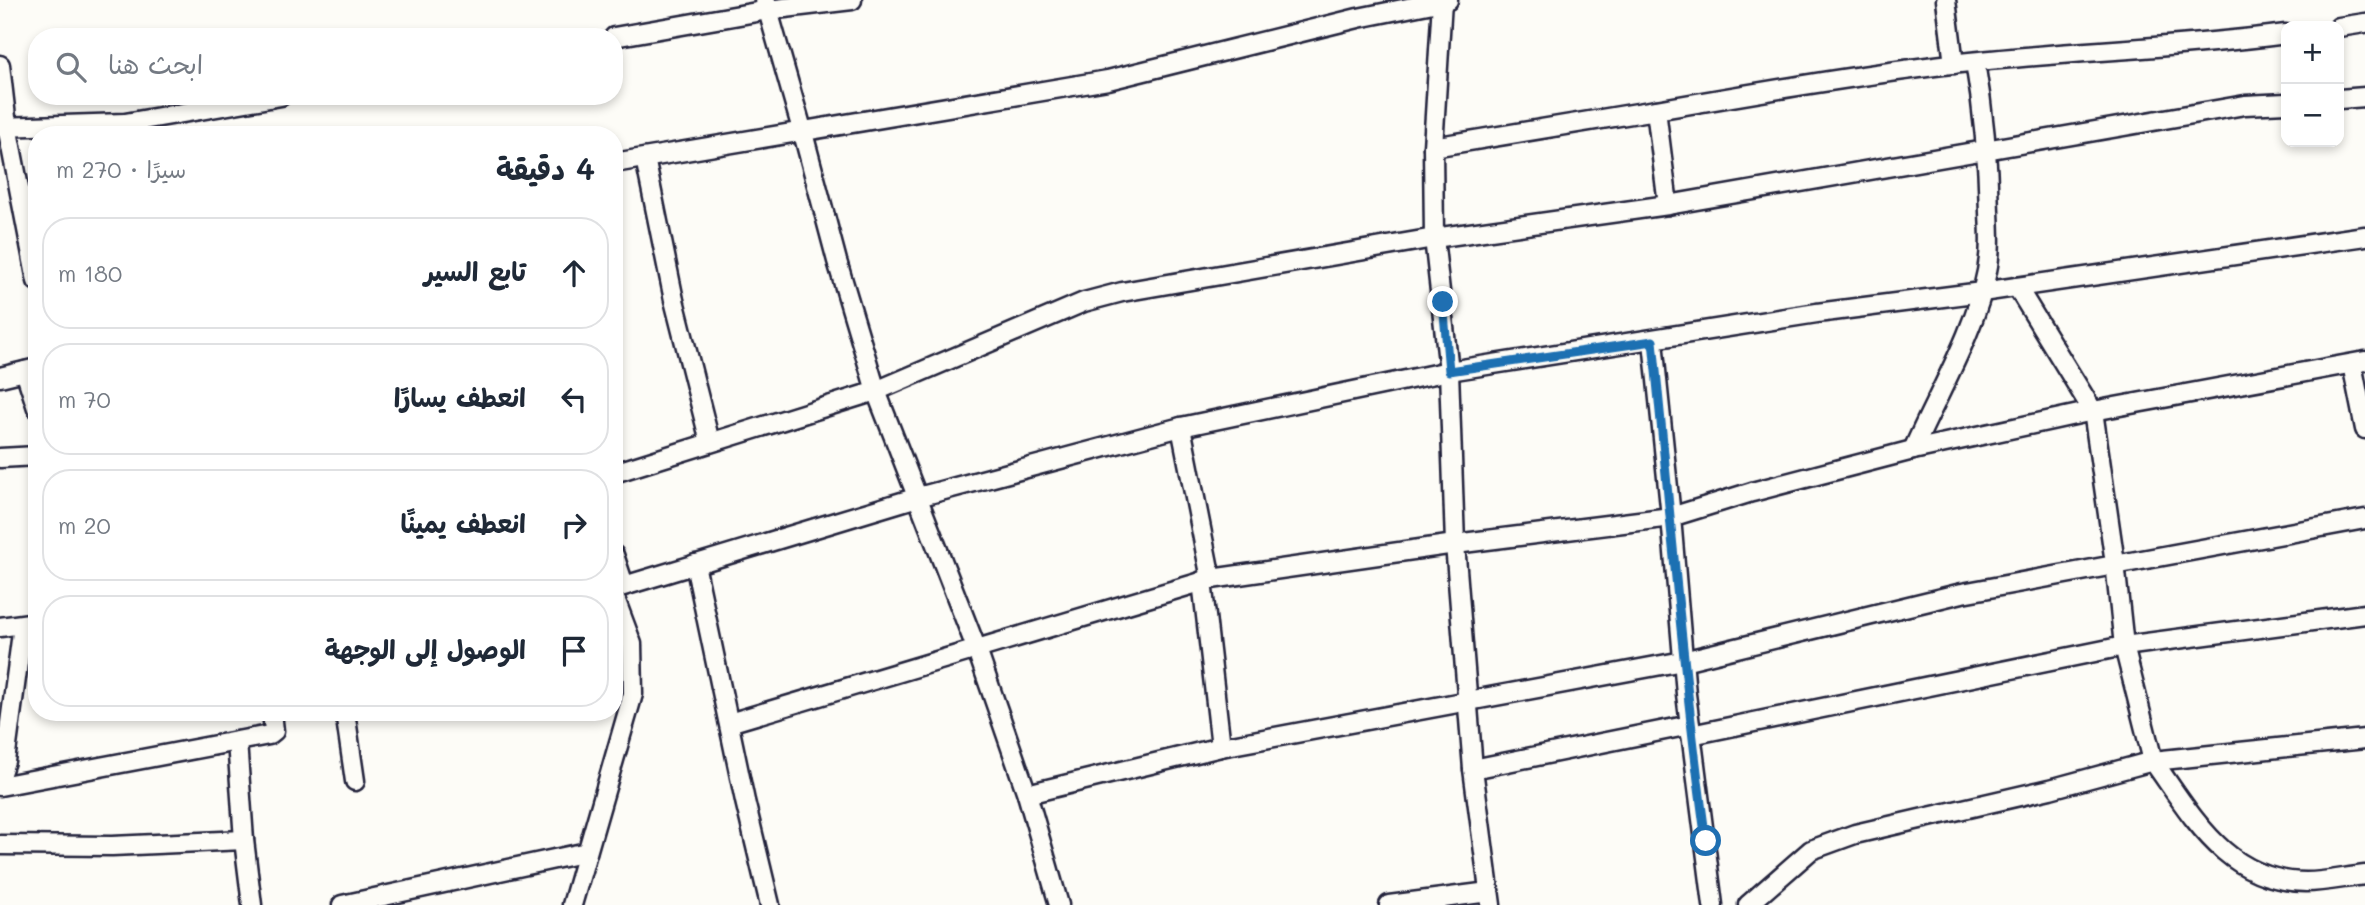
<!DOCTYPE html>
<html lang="ar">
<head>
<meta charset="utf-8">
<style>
	body { margin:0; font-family:Mali,"Playpen Sans Arabic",sans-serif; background:#f2f2f3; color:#1f2937; direction:rtl }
	.controls { position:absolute; right:21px; top:21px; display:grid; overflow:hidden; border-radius:14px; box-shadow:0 4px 10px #0003 }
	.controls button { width:63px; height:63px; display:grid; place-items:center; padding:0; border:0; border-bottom:2px solid #e0e1e3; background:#fff; color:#1f2937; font:35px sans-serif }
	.stop { position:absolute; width:21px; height:21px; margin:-16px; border:5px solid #1f6fb2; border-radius:50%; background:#fff }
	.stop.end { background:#1f6fb2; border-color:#fff; box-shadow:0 2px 7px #0008 }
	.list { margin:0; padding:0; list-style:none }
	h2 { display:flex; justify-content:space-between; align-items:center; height:91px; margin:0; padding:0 28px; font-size:30px }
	h2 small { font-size:23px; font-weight:400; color:#747a83 }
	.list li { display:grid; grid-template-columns:46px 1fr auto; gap:21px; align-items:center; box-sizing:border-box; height:112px; margin:0 14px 14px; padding:0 14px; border:2px solid #e0e1e3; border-radius:28px }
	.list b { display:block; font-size:26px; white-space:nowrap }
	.list em { font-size:23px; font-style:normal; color:#747a83 }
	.icon { flex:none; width:38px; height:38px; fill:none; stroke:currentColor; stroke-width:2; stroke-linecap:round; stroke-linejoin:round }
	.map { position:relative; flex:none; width:2365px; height:905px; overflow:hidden; direction:ltr }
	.search { position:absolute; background:#fff; box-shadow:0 4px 10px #0003; left:28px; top:28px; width:595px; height:77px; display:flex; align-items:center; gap:18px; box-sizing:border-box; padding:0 24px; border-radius:28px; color:#747a83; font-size:26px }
	.panel { position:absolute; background:#fff; box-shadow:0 4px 10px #0003; left:28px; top:126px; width:595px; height:595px; border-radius:28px; direction:rtl }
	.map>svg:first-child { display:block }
</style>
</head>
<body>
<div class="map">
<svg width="2365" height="905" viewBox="0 0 2365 905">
	<rect width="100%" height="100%" fill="#fdfcf7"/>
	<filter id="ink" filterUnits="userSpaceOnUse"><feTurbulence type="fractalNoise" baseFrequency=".0143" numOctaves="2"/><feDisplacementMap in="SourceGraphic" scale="14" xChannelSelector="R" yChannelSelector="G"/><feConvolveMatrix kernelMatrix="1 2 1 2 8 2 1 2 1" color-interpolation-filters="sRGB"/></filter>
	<g filter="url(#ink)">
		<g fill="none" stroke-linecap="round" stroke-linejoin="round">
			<defs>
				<g id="minor">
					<path d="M765 0 803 133 837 261 876 391 977 650 1027 794 1059 905"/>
					<path d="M1946 0 1954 64"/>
					<path d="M1442 1 1433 147 1434 238 1449 371 1455 544 1473 769 1491 905"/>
					<path d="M2339 27 2365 23"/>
					<path d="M614 37 768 10 852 0"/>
					<path d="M0 65 7 126 37 281"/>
					<path d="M2339 99 2365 97"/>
					<path d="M1656 110C1754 93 1852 76 1951 64 2063 51 2175 49 2286 34"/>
					<path d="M0 127 125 123 281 96"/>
					<path d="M1433 147 1656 110 1668 205"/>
					<path d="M645 158 674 300 710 442"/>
					<path d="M614 163 1108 80 1358 18 1448 0"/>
					<path d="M1653 341 1671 517 1686 694 1713 905"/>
					<path d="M2352 364 2365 429"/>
					<path d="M25 371 37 408"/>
					<path d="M0 377 37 368"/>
					<path d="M1181 427 1211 579"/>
					<path d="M1913 450C1937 395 1976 330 1987 271 1991 252 1990 232 1989 212 1988 161 1984 113 1975 62"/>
					<path d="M0 458 37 456"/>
					<path d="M614 473 876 391 1084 302 1122 292 1434 238 1668 205 2245 105 2286 103"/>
					<path d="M614 555 624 585"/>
					<path d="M695 564 745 801 770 905"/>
					<path d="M1202 581 1221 747"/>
					<path d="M614 589 918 497 1181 427 1449 371 1817 313 1982 292 2365 236"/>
					<path d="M0 627 37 622"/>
					<path d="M345 712 355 781"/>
					<path d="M729 723 1211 579 1455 544 1671 517 1752 492 1913 450 2093 411 2365 361"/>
					<path d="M1691 735 2124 646 2365 614"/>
					<path d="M2365 739 2153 761C2194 818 2226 881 2306 882 2325 882 2346 877 2365 875"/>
					<path d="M237 741 244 840 252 905"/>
					<path d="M1473 769 1690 725"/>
					<path d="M0 776 5 761 23 625"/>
					<path d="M0 786 269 735 274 731 272 712"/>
					<path d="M1027 794 1221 747 1683 661 1962 593 2365 519"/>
					<path d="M0 845 112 846 244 840"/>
					<path d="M342 905 587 852"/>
					<path d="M572 905 633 694 632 644 614 596"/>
					<path d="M1389 905 1489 892"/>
					<path d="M1748 905 1811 850 1855 834 2050 789 2153 761 2124 646 2115 563 2093 411 2017 287"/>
				</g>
			</defs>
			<!-- minor casing -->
			<use href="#minor" stroke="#22223b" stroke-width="23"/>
			<!-- minor -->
			<use href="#minor" stroke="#fdfcf7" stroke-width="18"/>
		</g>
	</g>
	<g fill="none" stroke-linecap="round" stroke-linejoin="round" filter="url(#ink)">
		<!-- route -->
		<path stroke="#1f6fb2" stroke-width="9" d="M1443 302 1449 371 1653 341C1670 508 1683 675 1706 841"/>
	</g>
</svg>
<div class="controls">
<button>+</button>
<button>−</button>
</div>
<div class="stop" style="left:1706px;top:841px"></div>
<div class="stop end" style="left:1443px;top:302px"></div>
<div class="search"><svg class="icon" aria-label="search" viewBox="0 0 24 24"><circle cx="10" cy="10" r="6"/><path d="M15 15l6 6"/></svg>ابحث هنا</div>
<section class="panel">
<h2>4 دقيقة<small>سيرًا · 270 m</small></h2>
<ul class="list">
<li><svg class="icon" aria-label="ahead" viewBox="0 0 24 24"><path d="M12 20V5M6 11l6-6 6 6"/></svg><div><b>تابع السير</b></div><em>180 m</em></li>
<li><svg class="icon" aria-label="left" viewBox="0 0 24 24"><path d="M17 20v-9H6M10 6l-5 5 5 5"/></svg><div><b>انعطف يسارًا</b></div><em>70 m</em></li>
<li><svg class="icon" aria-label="right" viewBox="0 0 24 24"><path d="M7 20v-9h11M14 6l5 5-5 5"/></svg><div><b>انعطف يمينًا</b></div><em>20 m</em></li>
<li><svg class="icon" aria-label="arrive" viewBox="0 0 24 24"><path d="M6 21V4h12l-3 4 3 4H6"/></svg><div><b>الوصول إلى الوجهة</b></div></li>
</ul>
</section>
</div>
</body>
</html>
